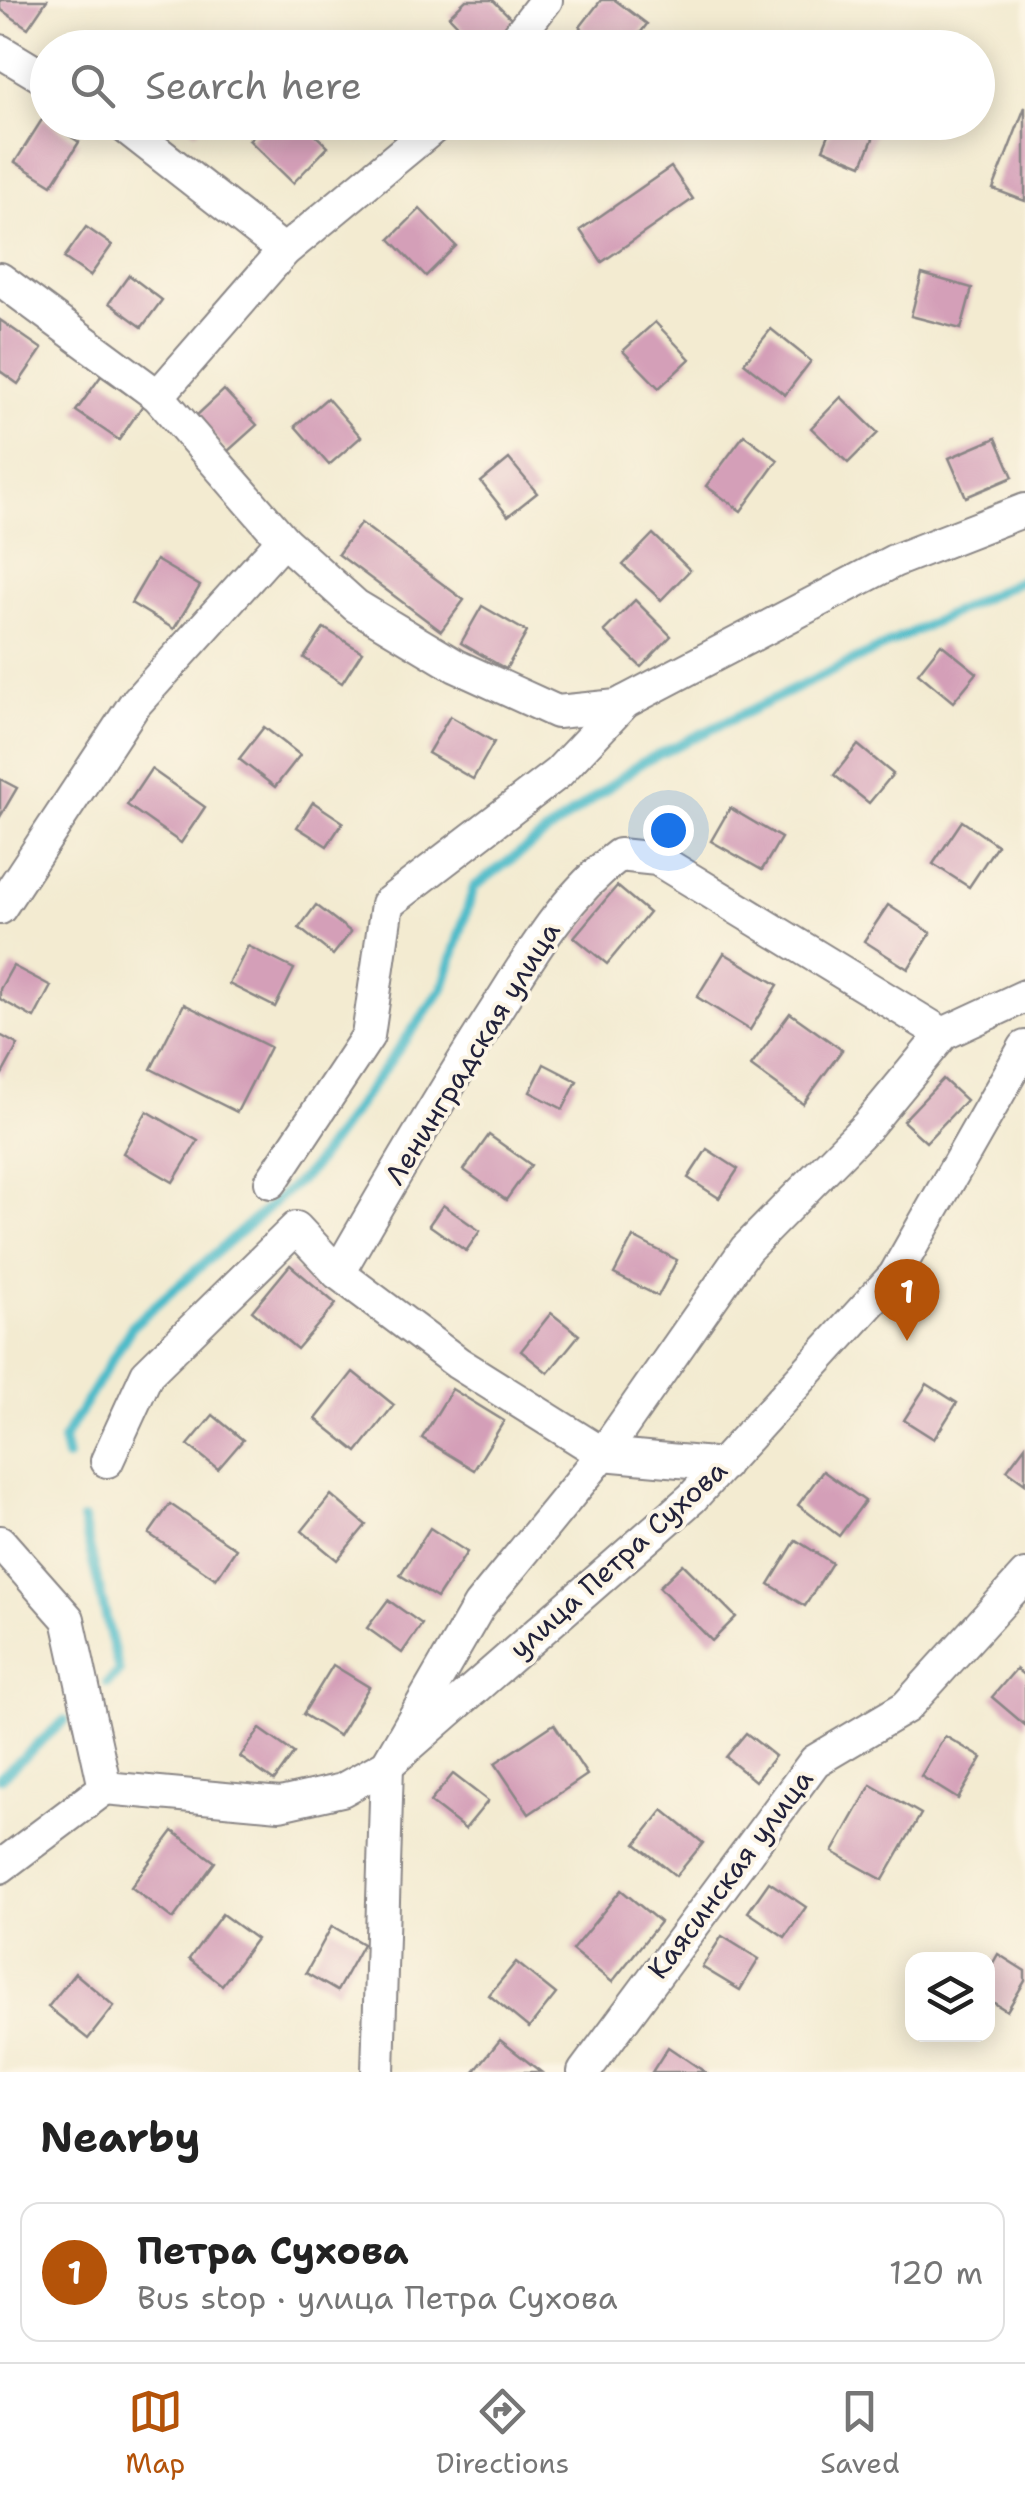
<!DOCTYPE html>
<html lang="en">
<head>
<meta charset="utf-8">
<style>
	body { margin:0; font-family:"Shantell Sans",sans-serif; background:#f6f6f6; color:#222 }
	.controls { position:absolute; right:30px; bottom:30px; display:grid; overflow:hidden; border-radius:20px; box-shadow:0 5px 25px #0003 }
	.controls button { width:90px; height:90px; display:grid; place-items:center; padding:0; border:0; border-bottom:2px solid #e0e0e0; background:#fff; color:#222; font:50px sans-serif }
	.you { position:absolute; left:668px; top:830px; width:35px; height:35px; margin:-25px; border:8px solid #fff; border-radius:50%; background:#1a73e8; box-shadow:0 0 0 15px #1a73e833 }
	.badge { display:grid; place-items:center; width:65px; height:65px; border-radius:50%; background:#b45309; color:#fff; font-size:32px; font-weight:700 }
	.pin { position:absolute; translate:-50% -82px; filter:drop-shadow(0 2px 5px #0008) }
	.pin::after { content:''; position:absolute; top:52px; width:35px; height:30px; background:inherit; clip-path:polygon(0 0,100% 0,50% 100%) }
	.list { margin:0; padding:0; list-style:none }
	h2 { display:flex; justify-content:space-between; align-items:center; height:130px; margin:0; padding:0 40px; font-size:42px }
	h2 small { font-size:32px; font-weight:400; color:#767676 }
	.list li { display:grid; grid-template-columns:65px 1fr auto; gap:30px; align-items:center; box-sizing:border-box; height:140px; margin:0 20px 20px; padding:0 20px; border:2px solid #e0e0e0; border-radius:20px }
	.list b { display:block; font-size:38px; white-space:nowrap }
	.list p { margin:0; font-size:32px; white-space:nowrap; color:#767676 }
	.list em { font-size:32px; font-style:normal; color:#767676 }
	.icon { flex:none; width:55px; height:55px; fill:none; stroke:currentColor; stroke-width:2; stroke-linecap:round; stroke-linejoin:round }
	.map { position:relative; flex:none; width:1025px; height:2072px; overflow:hidden }
	.search { position:absolute; background:#fff; box-shadow:0 5px 25px #0003; left:30px; right:30px; top:30px; height:110px; display:flex; align-items:center; gap:25px; box-sizing:border-box; padding:0 35px; border-radius:55px; color:#767676; font-size:38px }
	.sheet { height:290px; background:#fff }
	nav { display:flex; justify-content:space-around; align-items:center; box-sizing:border-box; height:140px; border-top:2px solid #e0e0e0; background:#fff; font-size:28px; color:#767676 }
	nav a { display:grid; justify-items:center; gap:5px }
	nav .on { color:#b45309 }
	.map>svg:first-child { display:block }
</style>
</head>
<body>
<div class="map">
<svg width="1025" height="2072" viewBox="0 0 1025 2072">
	<rect width="100%" height="100%" fill="#fcf5e5"/>
	<filter id="ink" filterUnits="userSpaceOnUse"><feTurbulence type="fractalNoise" baseFrequency=".01" numOctaves="2"/><feDisplacementMap in="SourceGraphic" scale="20" xChannelSelector="R" yChannelSelector="G"/><feConvolveMatrix kernelMatrix="1 2 1 2 8 2 1 2 1" color-interpolation-filters="sRGB"/></filter>
	<filter id="wash" filterUnits="userSpaceOnUse"><feTurbulence type="fractalNoise" baseFrequency=".0048" numOctaves="4" result="noise"/><feDisplacementMap in="SourceGraphic" scale="40" xChannelSelector="R" yChannelSelector="G"/><feGaussianBlur stdDeviation="2.25" result="paint"/><feColorMatrix in="noise" values="0 0 0 0 0 0 0 0 0 0 0 0 0 0 0 0 0 1.4 0 .05"/><feComposite in="paint" operator="in"/></filter>
	<g filter="url(#wash)">
		<rect width="100%" height="100%" fill="#f3ebd1"/>
		<g fill="none" stroke-linecap="round" stroke-linejoin="round">
			<!-- stream -->
			<g stroke="#4ebbc9" stroke-width="10">
				<path d="M67 1457 63 1440 133 1325 309 1172 443 988 474 887 641 763 1025 578"/>
				<path d="M83 1520 119 1672 107 1683"/>
				<path d="M0 1778 65 1720"/>
			</g>
		</g>
		<g id="blocks">
			<!-- building -->
			<g fill="#d49fb8">
				<path d="M0 0H47L28 28 0 9Z"/>
				<path d="M466 0H493L516 23 490 48H480L449 16Z"/>
				<path d="M601 0H615L647 24 629 48H607L580 27Z"/>
				<path d="M115 32 136 48H104Z"/>
				<path d="M1025 107V201L993 189Z"/>
				<path d="M43 118 79 142 52 185 15 162Z"/>
				<path d="M183 122H203L196 132Z"/>
				<path d="M267 122H302L328 147 293 183 249 140Z"/>
				<path d="M834 122H880L862 165 823 149Z"/>
				<path d="M671 167 693 199 602 262 580 230Z"/>
				<path d="M420 209 456 246 426 276 390 239Z"/>
				<path d="M86 227 112 245 90 276 64 258Z"/>
				<path d="M922 274 972 288 961 329 911 316Z"/>
				<path d="M129 275 162 300 142 327 109 303Z"/>
				<path d="M0 320 42 349 18 384 0 371Z"/>
				<path d="M655 322 690 359 659 388 623 351Z"/>
				<path d="M771 329 811 361 785 395 744 363Z"/>
				<path d="M101 376 143 405 119 440 76 411Z"/>
				<path d="M224 390 257 425 228 451 195 417Z"/>
				<path d="M841 397 878 433 848 463 811 428Z"/>
				<path d="M327 398 361 437 329 465 295 426Z"/>
				<path d="M744 435 778 460 741 511 706 486Z"/>
				<path d="M996 438 1013 477 966 497 949 458Z"/>
				<path d="M509 459 537 493 508 516 481 482Z"/>
				<path d="M361 523 464 600 441 631 338 554Z"/>
				<path d="M653 534 690 570 661 600 623 565Z"/>
				<path d="M156 560 200 586 174 629 131 603Z"/>
				<path d="M635 600 671 636 641 667 604 631Z"/>
				<path d="M482 606 527 632 506 669 461 643Z"/>
				<path d="M324 628 362 652 342 683 304 658Z"/>
				<path d="M941 644 977 673 953 702 918 673Z"/>
				<path d="M450 716 494 742 473 779 428 753Z"/>
				<path d="M264 727 300 755 275 787 239 759Z"/>
				<path d="M858 745 893 774 869 803 834 775Z"/>
				<path d="M151 769 205 807 181 843 127 805Z"/>
				<path d="M0 779 17 788 0 817Z"/>
				<path d="M313 802 343 822 327 846 297 827Z"/>
				<path d="M730 808 781 838 762 870 711 841Z"/>
				<path d="M962 821 997 845 969 887 933 864Z"/>
				<path d="M617 886 649 913 607 964 574 937Z"/>
				<path d="M316 905 351 932 333 955 299 928Z"/>
				<path d="M888 905 931 933 908 969 864 941Z"/>
				<path d="M248 946 294 969 275 1007 229 984Z"/>
				<path d="M724 953 778 985 750 1030 697 997Z"/>
				<path d="M13 966 51 986 34 1018 0 999V989Z"/>
				<path d="M184 1004 270 1047 237 1112 151 1069Z"/>
				<path d="M790 1013 842 1050 803 1104 751 1066Z"/>
				<path d="M0 1035 18 1045 0 1078Z"/>
				<path d="M544 1064 577 1081 563 1109 530 1092Z"/>
				<path d="M943 1079 966 1100 926 1142 903 1121Z"/>
				<path d="M147 1111 198 1141 173 1182 123 1153Z"/>
				<path d="M489 1135 531 1165 506 1200 464 1170Z"/>
				<path d="M707 1149 738 1169 719 1198 688 1178Z"/>
				<path d="M443 1205 480 1231 466 1251 429 1225Z"/>
				<path d="M633 1237 677 1260 658 1296 614 1274Z"/>
				<path d="M290 1265 336 1304 297 1349 252 1311Z"/>
				<path d="M551 1313 579 1335 548 1373 521 1351Z"/>
				<path d="M353 1372 394 1405 357 1452 316 1419Z"/>
				<path d="M927 1384 957 1403 934 1439 904 1420Z"/>
				<path d="M452 1389 504 1421 474 1470 422 1438Z"/>
				<path d="M213 1415 243 1440 218 1469 188 1445Z"/>
				<path d="M1025 1446V1483L1007 1470Z"/>
				<path d="M823 1471 865 1501 839 1536 798 1505Z"/>
				<path d="M331 1495 366 1525 337 1560 302 1531Z"/>
				<path d="M170 1504 236 1549 216 1579 149 1534Z"/>
				<path d="M430 1528 467 1552 437 1598 400 1575Z"/>
				<path d="M796 1540 832 1563 805 1606 769 1584Z"/>
				<path d="M683 1564 736 1617 712 1641 659 1587Z"/>
				<path d="M388 1600 422 1624 402 1653 367 1628Z"/>
				<path d="M333 1665 369 1687 339 1736 303 1714Z"/>
				<path d="M1016 1669 1025 1676V1725L992 1697Z"/>
				<path d="M554 1724 587 1775 529 1814 495 1763Z"/>
				<path d="M260 1729 294 1753 274 1781 240 1757Z"/>
				<path d="M746 1733 775 1756 755 1781 726 1757Z"/>
				<path d="M945 1736 982 1758 958 1799 921 1776Z"/>
				<path d="M453 1774 488 1801 465 1829 430 1802Z"/>
				<path d="M871 1785 921 1814 883 1880 833 1852Z"/>
				<path d="M663 1810 703 1843 676 1876 636 1844Z"/>
				<path d="M173 1831 215 1862 173 1919 131 1887Z"/>
				<path d="M769 1882 806 1907 785 1937 748 1912Z"/>
				<path d="M621 1890 660 1922 612 1982 572 1950Z"/>
				<path d="M222 1914 256 1939 222 1985 189 1959Z"/>
				<path d="M332 1926 363 1944 337 1991 306 1973Z"/>
				<path d="M722 1936 759 1959 740 1990 702 1967Z"/>
				<path d="M998 1954 1025 1971V1981L1007 2011 988 1999V1972Z"/>
				<path d="M516 1962 556 1994 529 2028 489 1995Z"/>
				<path d="M75 1973 114 2006 88 2039 48 2007Z"/>
				<path d="M500 2040 541 2072H474Z"/>
				<path d="M668 2047 705 2072H652Z"/>
			</g>
		</g>
	</g>
	<g filter="url(#ink)">
		<use href="#blocks" fill-opacity="0" stroke="#8a8686" stroke-width="2.5"/>
		<g fill="none" stroke-linecap="round" stroke-linejoin="round">
			<defs>
				<g id="minor">
					<path d="M509 48 546 0"/>
					<path d="M0 51 48 80"/>
					<path d="M119 122 284 251"/>
					<path d="M0 279 158 396 283 540 356 606 456 666 557 712 617 706 894 561 1025 510"/>
					<path d="M158 396 284 251 440 122"/>
					<path d="M0 908 134 705 283 540"/>
					<path d="M271 1182 368 1036 387 904 558 773 625 702"/>
					<path d="M338 1273C388 1186 438 1100 492 1016 529 958 563 897 619 855L657 859 943 1034"/>
					<path d="M107 1461 147 1374 296 1228 338 1273 458 1363 603 1454 723 1465"/>
					<path d="M0 1542 68 1619 105 1788"/>
					<path d="M105 1788 280 1804 342 1790 387 1765 692 1498 895 1275 1025 1047"/>
					<path d="M0 1867 105 1788"/>
					<path d="M378 2072 387 1765 479 1606 603 1454 746 1249 868 1125 943 1034 1025 996"/>
					<path d="M584 2072 815 1761 906 1707 1025 1576"/>
				</g>
			</defs>
			<!-- minor casing -->
			<use href="#minor" stroke="#8a8686" stroke-width="36"/>
			<!-- minor -->
			<use href="#minor" stroke="#fff" stroke-width="32"/>
		</g>
	</g>
	<g text-anchor="middle" stroke-width="8" stroke-linejoin="round" paint-order="stroke">
		<!-- street labels -->
		<g font-size="28" fill="#22223b" stroke="#fcf5e5">
			<text transform="translate(472 1053) rotate(-58)" y="10">Ленинградская улица</text>
			<text transform="translate(618 1559) rotate(-42)" y="10">улица Петра Сухова</text>
			<text transform="translate(730 1874) rotate(-53)" y="10">Каясинская улица</text>
		</g>
	</g>
</svg>
<div class="controls">
<button><svg class="icon" aria-label="layers" viewBox="0 0 24 24"><path d="M12 4l9 5-9 5-9-5zM3 14l9 5 9-5"/></svg></button>
</div>
<div class="you"></div>
<div class="pin badge" style="left:907px;top:1341px">1</div>
<div class="search"><svg class="icon" aria-label="search" viewBox="0 0 24 24"><circle cx="10" cy="10" r="6"/><path d="M15 15l6 6"/></svg>Search here</div>
</div>
<section class="sheet">
<h2>Nearby<small></small></h2>
<ul class="list">
<li><span class="badge">1</span><div><b>Петра Сухова</b><p>Bus stop · улица Петра Сухова</p></div><em>120 m</em></li>
</ul>
</section>
<nav>
<a class="on"><svg class="icon" aria-label="map" viewBox="0 0 24 24"><path d="M3 6l6-2 6 2 6-2v14l-6 2-6-2-6 2zM9 4v14M15 6v14"/></svg>Map</a>
<a><svg class="icon" aria-label="directions" viewBox="0 0 24 24"><path d="M12 3l9 9-9 9-9-9zM9 14v-3h6M13 9l2 2-2 2"/></svg>Directions</a>
<a><svg class="icon" aria-label="saved" viewBox="0 0 24 24"><path d="M7 4h10v16l-5-4-5 4z"/></svg>Saved</a>
</nav>
</body>
</html>
